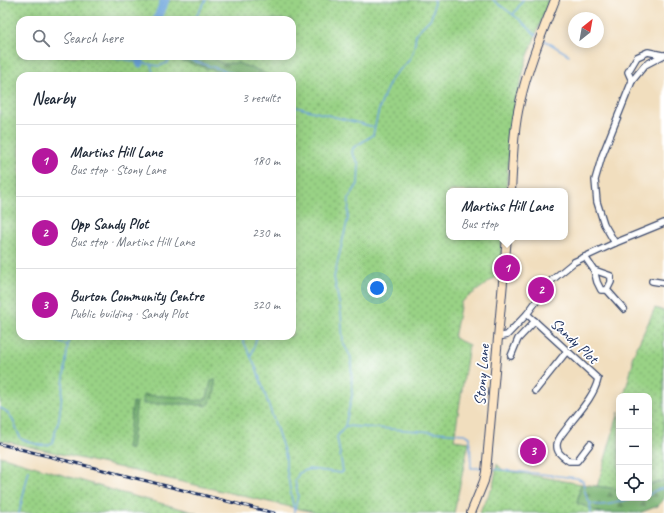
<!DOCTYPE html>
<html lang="en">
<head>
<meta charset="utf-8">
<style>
	body { margin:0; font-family:Caveat,sans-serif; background:#f2f2f3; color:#1f2937 }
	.controls { position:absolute; right:12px; bottom:12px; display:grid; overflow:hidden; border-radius:8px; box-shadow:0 2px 10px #0003 }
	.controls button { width:36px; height:36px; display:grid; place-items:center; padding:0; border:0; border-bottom:1px solid #e0e1e3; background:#fff; color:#1f2937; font:20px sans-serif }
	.compass { position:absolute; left:568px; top:12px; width:36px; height:36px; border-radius:50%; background:#fff; box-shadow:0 2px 10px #0003; rotate:31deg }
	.you { position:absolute; left:377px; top:288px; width:14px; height:14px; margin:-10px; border:3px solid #fff; border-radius:50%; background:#1a73e8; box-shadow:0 0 0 6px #1a73e833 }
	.badge { display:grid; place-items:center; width:26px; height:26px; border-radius:50%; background:#b5179e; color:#fff; font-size:13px; font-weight:700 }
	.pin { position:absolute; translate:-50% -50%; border:2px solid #fff; box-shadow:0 1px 4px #0006 }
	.popup { position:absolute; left:446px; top:188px; width:122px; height:52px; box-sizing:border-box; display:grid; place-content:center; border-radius:8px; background:#fff; filter:drop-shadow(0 1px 3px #0005); font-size:13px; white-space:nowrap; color:#747a83 }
	.popup b { font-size:15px; color:#1f2937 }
	.popup::after { content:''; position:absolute; left:50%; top:100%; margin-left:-8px; border:8px solid transparent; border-top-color:#fff }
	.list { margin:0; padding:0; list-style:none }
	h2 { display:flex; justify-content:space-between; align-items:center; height:52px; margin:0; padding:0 16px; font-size:17px }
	h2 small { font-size:13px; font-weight:400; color:#747a83 }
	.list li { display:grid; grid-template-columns:26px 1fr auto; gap:12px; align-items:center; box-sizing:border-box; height:72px; padding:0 16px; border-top:1px solid #e0e1e3 }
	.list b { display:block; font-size:15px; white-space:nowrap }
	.list p { margin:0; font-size:13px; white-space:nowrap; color:#747a83 }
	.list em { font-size:13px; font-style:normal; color:#747a83 }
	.icon { flex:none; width:22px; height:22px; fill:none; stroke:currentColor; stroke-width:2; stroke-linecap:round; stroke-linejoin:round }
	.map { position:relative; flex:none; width:664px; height:513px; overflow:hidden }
	.search { position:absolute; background:#fff; box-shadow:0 2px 10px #0003; left:16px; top:16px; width:280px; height:44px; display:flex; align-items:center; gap:10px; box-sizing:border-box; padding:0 14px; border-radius:12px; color:#747a83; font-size:15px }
	.panel { position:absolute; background:#fff; box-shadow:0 2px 10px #0003; left:16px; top:72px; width:280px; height:268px; border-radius:12px }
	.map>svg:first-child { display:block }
</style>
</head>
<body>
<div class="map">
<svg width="664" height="513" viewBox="0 0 664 513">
	<defs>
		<pattern id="grass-dots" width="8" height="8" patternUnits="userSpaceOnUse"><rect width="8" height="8" fill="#99d285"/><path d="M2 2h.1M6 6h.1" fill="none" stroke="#7cab70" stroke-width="1.8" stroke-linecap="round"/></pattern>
		<pattern id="forest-firs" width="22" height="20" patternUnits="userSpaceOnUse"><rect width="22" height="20" fill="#7ab472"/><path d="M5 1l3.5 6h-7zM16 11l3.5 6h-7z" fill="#639361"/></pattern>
	</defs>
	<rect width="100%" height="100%" fill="#fff"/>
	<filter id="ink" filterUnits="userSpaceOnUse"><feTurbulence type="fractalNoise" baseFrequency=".025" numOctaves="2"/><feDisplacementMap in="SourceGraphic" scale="8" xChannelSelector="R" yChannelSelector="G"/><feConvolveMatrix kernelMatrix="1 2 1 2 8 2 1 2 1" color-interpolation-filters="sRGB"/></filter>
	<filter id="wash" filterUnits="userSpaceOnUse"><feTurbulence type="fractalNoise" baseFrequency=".012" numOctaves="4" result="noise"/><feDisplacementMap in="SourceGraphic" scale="16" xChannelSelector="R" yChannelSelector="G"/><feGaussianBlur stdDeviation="0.9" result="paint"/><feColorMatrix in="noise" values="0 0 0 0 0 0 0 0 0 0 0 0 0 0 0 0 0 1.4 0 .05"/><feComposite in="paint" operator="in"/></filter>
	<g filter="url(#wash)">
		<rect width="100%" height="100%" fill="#f1debe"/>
		<!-- grass -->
		<g fill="url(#grass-dots)" stroke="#5a8072" fill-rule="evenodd">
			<path d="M0 0H549L526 61 512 119 506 191H449V237H502L500 274 461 302 454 338 469 345 454 440 469 442 454 513H317L0 440ZM20 20H292V56H20ZM20 76H292V336H20Z"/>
			<path d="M655 308 664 311V480L649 485V396H624L633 363 632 358Z"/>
			<path d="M619 412V489L597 487Z"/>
			<path d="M0 456 122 493 197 513H0Z"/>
			<path d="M497 464 503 470 581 484 577 503 601 513H480L482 507 493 487Z"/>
		</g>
		<!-- forest -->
		<g fill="url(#forest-firs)" stroke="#4a7268">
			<path d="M176 56H212L222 64 237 63 258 70 269 76H232L174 58Z"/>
			<path d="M215 379V393L207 406 192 404H143V395C155 396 167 396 179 397 191 398 193 404 207 398L211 381Z"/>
			<path d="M133 402 137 403 136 408 131 449H127Z"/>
			<path d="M664 480V499L658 506 639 513H601L577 503 581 484 619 489V498H649V485Z"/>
		</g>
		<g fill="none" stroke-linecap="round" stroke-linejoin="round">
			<!-- stream -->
			<g stroke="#6ca4db" stroke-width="1.5">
				<path d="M493 0 519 19 536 35"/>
				<path d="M513 15 523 0"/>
				<path d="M194 20 206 0"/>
				<path d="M544 40 569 55"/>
				<path d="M107 56 159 66 167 63 172 56"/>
				<path d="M178 56 241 76"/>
				<path d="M151 65 154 76"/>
				<path d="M292 106 374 127"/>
				<path d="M241 336 257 370 286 457V466L294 511"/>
				<path d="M44 337 67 345"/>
				<path d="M251 357 257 336"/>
				<path d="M0 408C13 412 15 428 21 439 30 442 44 449 52 443L59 419 69 336"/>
				<path d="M346 426 465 434 470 437 471 468H483"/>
				<path d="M494 469 577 478 583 481C584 487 585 495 588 500 594 511 623 501 633 498"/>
				<path d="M649 495 654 491 664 488"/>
				<path d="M590 503 591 513"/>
				<path d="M19 513 29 470"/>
				<path d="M294 513 298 495 295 481 299 473 309 469 341 473 343 471 337 437 345 426 352 396 351 357 343 343 341 313 334 277 348 218 349 198 358 184 359 164 352 153 353 148 373 135C377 116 381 99 390 82 394 74 400 70 406 64 414 55 415 44 416 33L431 18 433 12 434 0"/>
			</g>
			<!-- river -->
			<g stroke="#6ca4db" stroke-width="9">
				<path d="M157 20 165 0"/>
				<path d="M139 56 140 63"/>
			</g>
		</g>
	</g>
	<g filter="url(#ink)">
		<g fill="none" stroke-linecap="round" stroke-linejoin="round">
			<defs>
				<g id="minor">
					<path d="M632 81 628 72 637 57 648 52 662 55"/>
					<path d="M615 243 604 224 597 202 595 180 602 156 632 81 645 65 664 55"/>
					<path d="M585 257 594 270 597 282 601 290H607L611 282V276L594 270"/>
					<path d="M652 281 664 283"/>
					<path d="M607 290 624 309"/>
					<path d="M527 314 598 379C594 397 577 414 566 429 563 433 557 439 557 445 556 453 564 457 569 461H577L590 444"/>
					<path d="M498 337 507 335 527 314 552 280 574 262 615 243 664 223"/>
					<path d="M511 356 518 339 535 321"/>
					<path d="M535 391 567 351"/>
				</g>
				<g id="secondary">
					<path d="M511 191C513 161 513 131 520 102 528 67 542 33 555 0"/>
					<path d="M471 513 484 481 486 472 507 237"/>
				</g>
			</defs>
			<!-- minor casing -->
			<use href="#minor" stroke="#3b496c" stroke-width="8"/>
			<!-- secondary casing -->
			<use href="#secondary" stroke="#3b496c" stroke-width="10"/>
			<!-- minor -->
			<use href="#minor" stroke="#fff" stroke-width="5.5"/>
			<!-- secondary -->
			<use href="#secondary" stroke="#fce5c4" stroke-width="8"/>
			<defs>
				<path id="rail" d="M0 444 274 513"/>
			</defs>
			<!-- rail casing -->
			<use href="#rail" stroke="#1b2f5e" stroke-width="3"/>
			<!-- rail -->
			<use href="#rail" stroke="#fff" stroke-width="1.5" stroke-dasharray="4.5" stroke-linecap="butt"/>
		</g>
	</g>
	<g text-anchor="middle" stroke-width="3.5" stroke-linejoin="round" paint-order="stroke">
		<!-- street labels -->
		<g font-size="16" fill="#1b2f5e" stroke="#fff">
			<text transform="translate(575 340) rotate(43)" y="6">Sandy Plot</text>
			<text transform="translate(481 375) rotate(-86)" y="6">Stony Lane</text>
		</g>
	</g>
</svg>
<div class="controls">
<button>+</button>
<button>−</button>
<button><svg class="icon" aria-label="locate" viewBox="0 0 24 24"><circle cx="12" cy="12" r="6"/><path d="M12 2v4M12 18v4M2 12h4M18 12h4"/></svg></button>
</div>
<svg class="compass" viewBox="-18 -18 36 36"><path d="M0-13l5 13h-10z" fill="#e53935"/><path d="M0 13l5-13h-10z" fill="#747a83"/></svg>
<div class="you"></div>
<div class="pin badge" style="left:507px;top:268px">1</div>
<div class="popup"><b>Martins Hill Lane</b>Bus stop</div>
<div class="pin badge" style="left:541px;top:290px">2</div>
<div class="pin badge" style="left:533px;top:451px">3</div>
<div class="search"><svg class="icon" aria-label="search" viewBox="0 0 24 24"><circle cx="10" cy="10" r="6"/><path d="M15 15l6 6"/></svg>Search here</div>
<section class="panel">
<h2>Nearby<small>3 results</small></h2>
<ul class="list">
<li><span class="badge">1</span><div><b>Martins Hill Lane</b><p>Bus stop · Stony Lane</p></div><em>180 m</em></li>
<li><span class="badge">2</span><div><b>Opp Sandy Plot</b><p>Bus stop · Martins Hill Lane</p></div><em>230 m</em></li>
<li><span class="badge">3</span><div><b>Burton Community Centre</b><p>Public building · Sandy Plot</p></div><em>320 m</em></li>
</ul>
</section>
</div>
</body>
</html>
